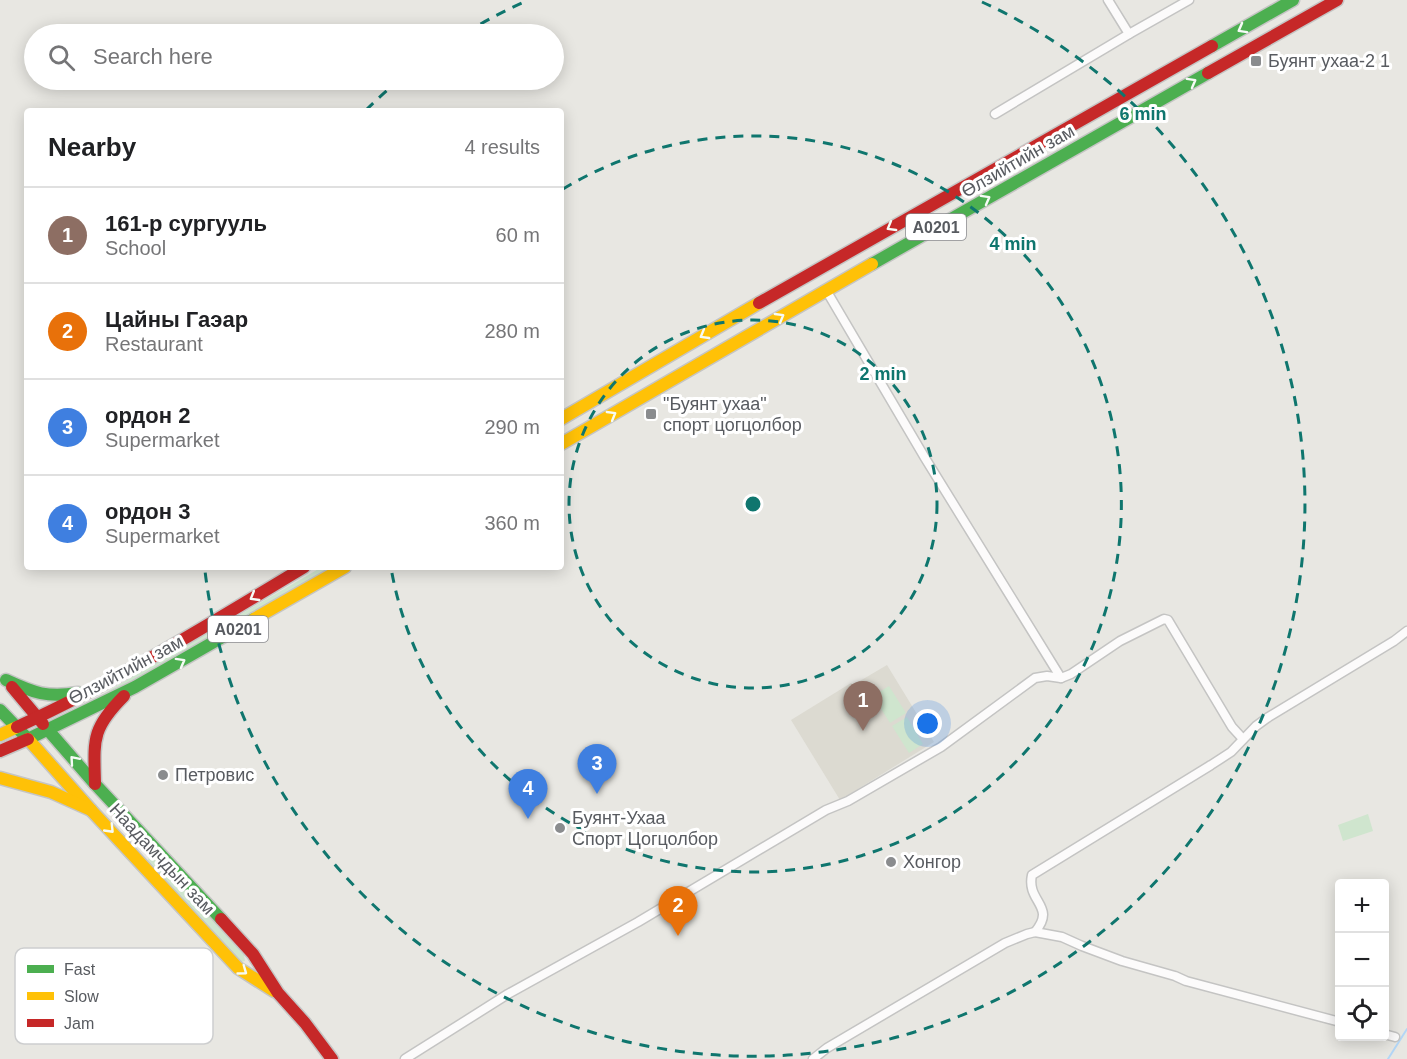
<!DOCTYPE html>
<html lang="en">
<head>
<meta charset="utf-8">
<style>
	body { margin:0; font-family:Arial,sans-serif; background:#f2f2f2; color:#202124 }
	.controls { position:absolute; right:18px; bottom:18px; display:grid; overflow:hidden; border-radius:6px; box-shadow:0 3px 15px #0003 }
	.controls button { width:54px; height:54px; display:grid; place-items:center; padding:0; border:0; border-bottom:2px solid #e0e0e0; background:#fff; color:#202124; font:30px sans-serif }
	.you { position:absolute; left:928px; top:724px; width:21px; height:21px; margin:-15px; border:4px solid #fff; border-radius:50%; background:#1a73e8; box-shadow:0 0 0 9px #1a73e833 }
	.badge { display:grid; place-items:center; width:39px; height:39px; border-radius:50%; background:#111827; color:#fff; font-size:20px; font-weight:700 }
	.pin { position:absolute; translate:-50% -50px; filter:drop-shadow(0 2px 3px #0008) }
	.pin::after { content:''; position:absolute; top:32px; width:21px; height:18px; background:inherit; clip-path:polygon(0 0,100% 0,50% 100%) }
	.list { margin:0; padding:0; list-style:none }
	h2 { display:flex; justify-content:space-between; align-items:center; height:78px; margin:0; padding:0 24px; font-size:26px }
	h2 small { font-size:20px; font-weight:400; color:#757577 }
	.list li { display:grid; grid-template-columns:39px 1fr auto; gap:18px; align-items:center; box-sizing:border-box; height:96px; padding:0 24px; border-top:2px solid #e0e0e0 }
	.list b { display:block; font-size:22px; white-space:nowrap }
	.list p { margin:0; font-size:20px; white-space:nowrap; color:#757577 }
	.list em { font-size:20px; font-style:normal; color:#757577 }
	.icon { flex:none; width:33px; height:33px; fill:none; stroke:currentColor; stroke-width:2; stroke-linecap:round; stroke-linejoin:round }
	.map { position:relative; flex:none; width:1407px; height:1059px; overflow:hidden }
	.search { position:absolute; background:#fff; box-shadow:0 3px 15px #0003; left:24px; top:24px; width:540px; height:66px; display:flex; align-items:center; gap:15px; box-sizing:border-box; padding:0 21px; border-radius:33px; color:#757577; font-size:22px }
	.panel { position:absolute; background:#fff; box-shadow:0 3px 15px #0003; left:24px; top:108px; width:540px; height:462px; border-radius:6px }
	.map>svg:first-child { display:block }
</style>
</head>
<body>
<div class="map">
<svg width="1407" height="1059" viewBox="0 0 1407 1059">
	<rect width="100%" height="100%" fill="#e8e7e2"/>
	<!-- education -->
	<path fill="#dcdad1" d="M887 665 934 742 840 800 791 720 851 683 853 685Z"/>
	<!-- green -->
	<g fill="#cfe5ce">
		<path d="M322 567H334L108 696 84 705Z"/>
		<path d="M889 686 906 713 890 723 873 696Z"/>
		<path d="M907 717 923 744 909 753 892 726Z"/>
		<path d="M1368 814 1373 831 1343 841 1338 825Z"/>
		<path d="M154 856 244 955 245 961 241 962 238 961 147 861 150 857Z"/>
	</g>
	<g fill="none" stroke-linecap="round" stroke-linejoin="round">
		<!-- stream -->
		<path stroke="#b3d6f6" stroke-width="2" d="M1388 1059 1407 1029"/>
		<defs>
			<g id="street">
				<path d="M1108 0 1129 34 1189 0"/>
				<path d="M995 114 1129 34"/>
				<path d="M826 290 925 458 1061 678"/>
				<path d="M1035 932C1057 906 1026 902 1032 875L1211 765 1231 752 1256 726 1267 718 1394 641 1407 631"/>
				<path d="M1384 1034 1395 1037"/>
				<path d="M405 1059 508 994 638 922 826 810 848 801 941 747 1035 678 1047 676 1061 678 1071 674 1120 641 1164 619 1168 620 1232 727 1243 739"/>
				<path d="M813 1059 827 1048 1005 943 1027 934 1035 932 1062 937 1082 946 1122 961 1175 976 1186 981 1340 1022"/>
			</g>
			<g id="fast">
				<path d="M1212 46 1293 0"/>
				<path d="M872 264 1208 73"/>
				<path d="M6 680C34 693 47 698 78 693"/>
				<path d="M0 710 28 739 135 687 254 619"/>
				<path d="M48 730 95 784 221 919"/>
			</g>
			<g id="slow">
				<path d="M561 419 759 303"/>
				<path d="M561 444 872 264"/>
				<path d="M254 619 345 567"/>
				<path d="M0 735 17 727"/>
				<path d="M28 739 91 810 238 968 274 991"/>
				<path d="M0 778 51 792 91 810"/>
			</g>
			<g id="jam">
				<path d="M1208 73 1337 0"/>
				<path d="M759 303 1212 46"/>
				<path d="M12 687 43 724"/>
				<path d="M17 727C117 681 210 624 304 567"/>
				<path d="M0 751 28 739"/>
				<path d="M95 784C94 740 91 729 124 696"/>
				<path d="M221 919 253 954 278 993 305 1023 332 1059"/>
			</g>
		</defs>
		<!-- street casing -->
		<use href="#street" stroke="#c4c4c3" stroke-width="11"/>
		<!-- fast casing -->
		<use href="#fast" stroke="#c5c5c4" stroke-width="15"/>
		<!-- slow casing -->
		<use href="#slow" stroke="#c5c5c4" stroke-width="15"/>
		<!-- jam casing -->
		<use href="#jam" stroke="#c5c5c4" stroke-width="15"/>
		<!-- street -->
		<use href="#street" stroke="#fcfbfb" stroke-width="8"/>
		<!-- fast -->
		<use href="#fast" stroke="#4caf50" stroke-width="12"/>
		<!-- slow -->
		<use href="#slow" stroke="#ffc107" stroke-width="12"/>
		<!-- jam -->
		<use href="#jam" stroke="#c62828" stroke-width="12"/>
	</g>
	<!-- one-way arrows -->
	<defs><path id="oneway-chevron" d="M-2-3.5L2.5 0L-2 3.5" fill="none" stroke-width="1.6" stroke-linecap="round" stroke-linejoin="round" transform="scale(1.5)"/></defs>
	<g stroke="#f6fbf6">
		<use href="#oneway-chevron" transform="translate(1242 29) rotate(151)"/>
		<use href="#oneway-chevron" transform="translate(1192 82) rotate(-29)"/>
		<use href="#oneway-chevron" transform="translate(986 199) rotate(-29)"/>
		<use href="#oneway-chevron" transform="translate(891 227) rotate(150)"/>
		<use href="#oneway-chevron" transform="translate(780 317) rotate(-30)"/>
		<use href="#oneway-chevron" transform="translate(704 335) rotate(150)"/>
		<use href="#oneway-chevron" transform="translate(612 415) rotate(-30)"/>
		<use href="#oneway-chevron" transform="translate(254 597) rotate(149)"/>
		<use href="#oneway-chevron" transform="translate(181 662) rotate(-29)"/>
		<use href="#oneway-chevron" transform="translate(74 760) rotate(-131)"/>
		<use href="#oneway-chevron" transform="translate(110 829) rotate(46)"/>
		<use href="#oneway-chevron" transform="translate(243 971) rotate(36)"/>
	</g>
	<!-- distance rings -->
	<g fill="none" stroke="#0f766e" stroke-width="3" stroke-dasharray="10 8">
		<circle cx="753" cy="504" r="184"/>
		<path d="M563 189A368 368 0 1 1 391 568"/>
		<path d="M366 110A552 552 0 0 1 398 81M465 33A552 552 0 0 1 524 2M982 2A552 552 0 1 1 205 571"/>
	</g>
	<!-- markers -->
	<g fill="#8a8c8e" stroke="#fff" stroke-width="2">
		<rect x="1250" y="55" width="12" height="12" rx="3"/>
		<rect x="645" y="408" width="12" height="12" rx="3"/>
		<circle cx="163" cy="775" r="6"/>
		<circle cx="560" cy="828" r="6"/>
		<circle cx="891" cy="862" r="6"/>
	</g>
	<g text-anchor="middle" stroke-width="6" stroke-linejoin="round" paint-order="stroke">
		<!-- shield labels -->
		<g fill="#fff" stroke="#8a8c90" stroke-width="1.5">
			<rect x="906" y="214" width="60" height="26" rx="4.5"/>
			<rect x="208" y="616" width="60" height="26" rx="4.5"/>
		</g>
		<g font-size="16" font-weight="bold" fill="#585b60">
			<text x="936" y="233">A0201</text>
			<text x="238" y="635">A0201</text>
		</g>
		<!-- poi labels -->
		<g font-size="18" fill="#585b60" stroke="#fff" text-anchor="start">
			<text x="1268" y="67">Буянт ухаа-2 1</text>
			<text x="663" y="410">"Буянт ухаа"<tspan x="663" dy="21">спорт цогцолбор</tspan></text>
			<text x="175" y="781">Петровис</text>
			<text x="572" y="824">Буянт-Ухаа<tspan x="572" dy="21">Спорт Цогцолбор</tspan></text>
			<text x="903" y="868">Хонгор</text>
		</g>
		<!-- street labels -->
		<g font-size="18" fill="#585b60" stroke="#fff">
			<text transform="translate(1018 161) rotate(-30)" y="6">Өлзийтийн зам</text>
			<text transform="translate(126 670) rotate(-28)" y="6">Өлзийтийн зам</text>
			<text transform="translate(162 859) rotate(47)" y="6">Наадамчдын зам</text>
		</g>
	</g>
	<!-- legend -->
	<rect x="15" y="948" width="198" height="96" rx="9" fill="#fff" stroke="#cdcecf" stroke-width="1.5"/>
	<rect x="27" y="965" width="27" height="8" fill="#4caf50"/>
	<rect x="27" y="992" width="27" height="8" fill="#ffc107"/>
	<rect x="27" y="1019" width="27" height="8" fill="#c62828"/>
	<g font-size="16" fill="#585b60">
		<text x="64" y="975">Fast</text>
		<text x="64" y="1002">Slow</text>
		<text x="64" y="1029">Jam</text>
	</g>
	<circle cx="753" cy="504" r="9" fill="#0f766e" stroke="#fff" stroke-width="3"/>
	<g font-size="18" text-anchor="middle" font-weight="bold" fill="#0f766e" stroke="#fff" stroke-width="6" stroke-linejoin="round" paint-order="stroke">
		<text x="1143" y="120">6 min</text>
		<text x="1013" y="250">4 min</text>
		<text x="883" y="380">2 min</text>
	</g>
</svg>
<div class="controls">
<button>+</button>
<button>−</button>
<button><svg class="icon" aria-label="locate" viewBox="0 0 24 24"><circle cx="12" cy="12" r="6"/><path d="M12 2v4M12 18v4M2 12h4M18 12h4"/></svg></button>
</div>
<div class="you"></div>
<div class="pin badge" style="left:863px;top:731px;background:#8d6e63">1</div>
<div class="pin badge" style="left:678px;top:936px;background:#e8710a">2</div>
<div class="pin badge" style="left:597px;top:794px;background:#3f7fe0">3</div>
<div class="pin badge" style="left:528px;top:819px;background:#3f7fe0">4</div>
<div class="search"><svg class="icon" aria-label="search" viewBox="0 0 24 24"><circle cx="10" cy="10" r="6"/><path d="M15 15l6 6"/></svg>Search here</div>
<section class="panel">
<h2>Nearby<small>4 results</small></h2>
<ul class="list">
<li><span class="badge" style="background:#8d6e63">1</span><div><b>161-р сургууль</b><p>School</p></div><em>60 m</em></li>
<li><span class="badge" style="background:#e8710a">2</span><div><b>Цайны Гаэар</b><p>Restaurant</p></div><em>280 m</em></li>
<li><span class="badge" style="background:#3f7fe0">3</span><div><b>ордон 2</b><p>Supermarket</p></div><em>290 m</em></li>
<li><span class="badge" style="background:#3f7fe0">4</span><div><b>ордон 3</b><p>Supermarket</p></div><em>360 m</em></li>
</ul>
</section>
</div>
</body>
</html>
